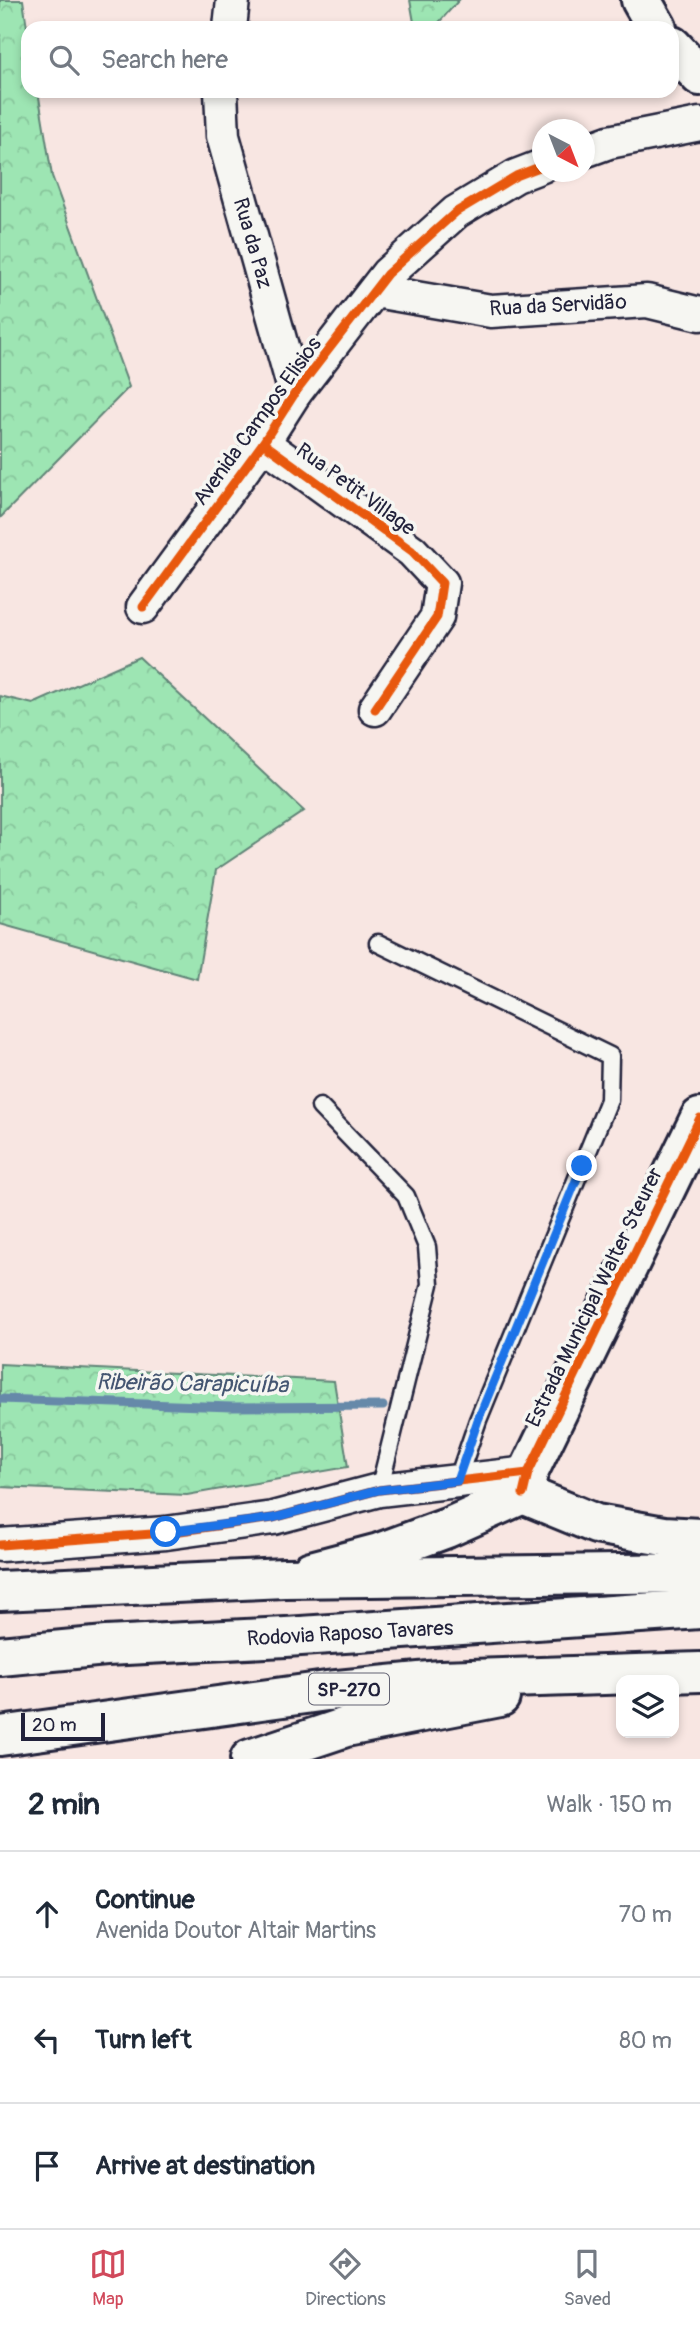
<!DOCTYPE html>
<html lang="en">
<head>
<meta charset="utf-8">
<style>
	body { margin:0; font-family:Pangolin,sans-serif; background:#f6f6f7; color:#1f2937 }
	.controls { position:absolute; right:21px; bottom:21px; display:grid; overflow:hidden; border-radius:14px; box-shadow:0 4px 10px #0003 }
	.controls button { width:63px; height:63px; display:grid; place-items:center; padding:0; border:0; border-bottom:2px solid #e0e1e3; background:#fff; color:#1f2937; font:35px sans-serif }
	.compass { position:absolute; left:532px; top:119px; width:63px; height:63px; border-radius:50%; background:#fff; box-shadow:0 4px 10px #0003; rotate:138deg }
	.scale { position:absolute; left:21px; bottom:18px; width:84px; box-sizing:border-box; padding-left:7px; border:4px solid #22223b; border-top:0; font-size:19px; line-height:24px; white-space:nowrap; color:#22223b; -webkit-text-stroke:5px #f6f6f2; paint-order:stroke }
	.stop { position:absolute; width:21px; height:21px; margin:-16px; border:5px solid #1a73e8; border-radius:50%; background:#fff }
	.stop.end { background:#1a73e8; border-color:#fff; box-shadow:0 2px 7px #0008 }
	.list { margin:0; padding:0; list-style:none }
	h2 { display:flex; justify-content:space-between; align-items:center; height:91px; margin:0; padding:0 28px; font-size:30px }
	h2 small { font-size:23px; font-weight:400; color:#747a83 }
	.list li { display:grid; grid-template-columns:46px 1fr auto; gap:21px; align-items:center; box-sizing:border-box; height:126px; padding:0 28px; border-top:2px solid #e0e1e3 }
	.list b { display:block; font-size:26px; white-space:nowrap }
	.list p { margin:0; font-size:23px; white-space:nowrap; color:#747a83 }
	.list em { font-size:23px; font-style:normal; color:#747a83 }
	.icon { flex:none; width:38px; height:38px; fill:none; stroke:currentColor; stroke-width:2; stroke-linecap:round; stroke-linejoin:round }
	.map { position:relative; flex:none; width:700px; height:1759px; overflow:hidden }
	.search { position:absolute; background:#fff; box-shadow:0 4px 10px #0003; left:21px; right:21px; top:21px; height:77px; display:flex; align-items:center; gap:18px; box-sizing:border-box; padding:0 24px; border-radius:21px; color:#747a83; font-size:26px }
	.sheet { height:469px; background:#fff }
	nav { display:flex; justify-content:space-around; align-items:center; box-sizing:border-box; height:98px; border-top:2px solid #e0e1e3; background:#fff; font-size:19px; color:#747a83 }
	nav a { display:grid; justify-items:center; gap:4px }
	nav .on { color:#d1495b }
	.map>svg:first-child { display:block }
</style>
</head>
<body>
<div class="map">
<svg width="700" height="1759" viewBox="0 0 700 1759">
	<defs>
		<pattern id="forest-crowns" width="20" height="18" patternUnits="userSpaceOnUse" patternTransform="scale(1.75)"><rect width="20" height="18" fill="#9de5b3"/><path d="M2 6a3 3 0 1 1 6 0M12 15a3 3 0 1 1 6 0" fill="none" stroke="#87c49b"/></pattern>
	</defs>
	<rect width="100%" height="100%" fill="#f8e6e2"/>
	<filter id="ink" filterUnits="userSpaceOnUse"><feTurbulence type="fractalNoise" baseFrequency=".0143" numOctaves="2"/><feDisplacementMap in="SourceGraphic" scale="14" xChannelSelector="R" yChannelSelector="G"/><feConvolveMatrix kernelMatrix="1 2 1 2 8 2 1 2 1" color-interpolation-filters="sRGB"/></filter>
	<g filter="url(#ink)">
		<!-- forest -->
		<g fill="url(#forest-crowns)" stroke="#608477" stroke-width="2">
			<path d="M0 0H23L28 34V91H38L52 176 129 387 0 518Z"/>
			<path d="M410 0H459L434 28H415Z"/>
			<path d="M139 657 304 811 216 870 197 979 0 924V696L33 704Z"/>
			<path d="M0 1364 334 1381 348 1467 187 1495 0 1487Z"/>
		</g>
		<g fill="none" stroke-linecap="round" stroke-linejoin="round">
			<!-- stream -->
			<path stroke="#6689a9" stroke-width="9" d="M0 1399 232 1407 383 1406"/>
			<defs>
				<g id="service">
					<path d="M378 943 610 1056 609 1100 478 1420 457 1481"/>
					<path d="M320 1107 406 1196 427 1247 430 1284 379 1490"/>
				</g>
				<g id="minor">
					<path d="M230 28 233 0"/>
					<path d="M221 91 223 136 295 393"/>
					<path d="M584 151 609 142 700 124"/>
					<path d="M375 291 491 311 647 301 700 314"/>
					<path d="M263 443 412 551 442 583 437 617 375 709"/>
					<path d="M143 607 263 443 295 393 387 274 456 212 516 176 542 166"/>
					<path d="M0 1545 166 1533 273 1518 379 1490 528 1473"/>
				</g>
				<g id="tertiary">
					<path d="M641 0 657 28"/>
					<path d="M672 46 700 76"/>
					<path d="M523 1494 528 1473 700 1118"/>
					<path d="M523 1494 596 1524 664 1536 700 1538"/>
					<path d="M311 1571 379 1553 447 1528 523 1494"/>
				</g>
				<g id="motorway">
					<path d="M0 1591 284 1578 700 1573"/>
					<path d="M0 1656 106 1646 286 1637 700 1609"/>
					<path d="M0 1736 327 1691 440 1680 700 1672"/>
					<path d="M250 1759 346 1727 500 1697"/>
				</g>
			</defs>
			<!-- service casing -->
			<use href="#service" stroke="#22223b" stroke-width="21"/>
			<!-- minor casing -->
			<use href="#minor" stroke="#22223b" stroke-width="37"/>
			<!-- tertiary casing -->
			<use href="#tertiary" stroke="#22223b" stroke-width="44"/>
			<!-- motorway casing -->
			<use href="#motorway" stroke="#22223b" stroke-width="44"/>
			<!-- service -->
			<use href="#service" stroke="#f6f6f2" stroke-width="16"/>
			<!-- minor -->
			<use href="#minor" stroke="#f6f6f2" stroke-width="32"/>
			<!-- tertiary -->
			<use href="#tertiary" stroke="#f6f6f2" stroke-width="38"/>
			<!-- motorway -->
			<use href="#motorway" stroke="#f6f6f2" stroke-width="38"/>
			<defs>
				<g id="cycleway">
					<path d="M263 443 412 551 442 583 437 617 375 709"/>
					<path d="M143 607 263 443 295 393 387 274 456 212 516 176 542 166"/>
					<path d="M523 1494 528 1473 700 1118"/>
					<path d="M0 1545 166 1533 273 1518 379 1490 528 1473"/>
				</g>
			</defs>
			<!-- cycleway casing -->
			<use href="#cycleway" stroke="#f6f6f2" stroke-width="13"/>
			<!-- cycleway -->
			<use href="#cycleway" stroke="#e8590c" stroke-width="9"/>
		</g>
	</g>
	<g fill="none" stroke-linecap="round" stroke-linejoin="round" filter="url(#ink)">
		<!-- route -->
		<path stroke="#1a73e8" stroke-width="9" d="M166 1532 273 1518 379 1490 457 1481 478 1420 582 1166"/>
	</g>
	<g text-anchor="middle" stroke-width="7" stroke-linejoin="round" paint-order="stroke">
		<!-- shield labels -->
		<rect fill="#f6f6f2" stroke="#626272" stroke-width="2" x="309" y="1673.5" width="80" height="31" rx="5"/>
		<g font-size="19" font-weight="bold" fill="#22223b">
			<text x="349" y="1696">SP-270</text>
		</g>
		<!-- street labels -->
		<g font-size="21" fill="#22223b" stroke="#f6f6f2">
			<text transform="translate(253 243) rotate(74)" y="7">Rua da Paz</text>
			<text transform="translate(558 305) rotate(-3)" y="7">Rua da Servidão</text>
			<text transform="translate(257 421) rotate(-54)" y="7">Avenida Campos Elisios</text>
			<text transform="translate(356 489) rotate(36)" y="7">Rua Petit Village</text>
			<text transform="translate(594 1297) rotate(-64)" y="7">Estrada Municipal Walter Steurer</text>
			<text transform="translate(350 1633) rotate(-3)" y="7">Rodovia Raposo Tavares</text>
		</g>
		<!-- water labels -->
		<g font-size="23" font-style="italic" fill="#445672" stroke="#f6f6f2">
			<text transform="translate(192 1383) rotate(1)" y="8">Ribeirão Carapicuíba</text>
		</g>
	</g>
</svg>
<div class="controls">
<button><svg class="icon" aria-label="layers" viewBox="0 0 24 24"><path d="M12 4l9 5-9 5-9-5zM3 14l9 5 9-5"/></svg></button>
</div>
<svg class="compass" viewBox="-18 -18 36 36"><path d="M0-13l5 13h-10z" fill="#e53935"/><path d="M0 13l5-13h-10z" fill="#747a83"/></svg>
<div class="scale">20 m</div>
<div class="stop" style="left:166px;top:1532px"></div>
<div class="stop end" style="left:582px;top:1166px"></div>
<div class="search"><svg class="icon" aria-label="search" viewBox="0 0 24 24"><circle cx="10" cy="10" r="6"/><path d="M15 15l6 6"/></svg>Search here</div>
</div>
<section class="sheet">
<h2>2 min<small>Walk · 150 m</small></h2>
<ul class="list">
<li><svg class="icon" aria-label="ahead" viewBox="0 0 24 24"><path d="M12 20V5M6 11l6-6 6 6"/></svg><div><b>Continue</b><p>Avenida Doutor Altair Martins</p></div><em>70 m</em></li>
<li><svg class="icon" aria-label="left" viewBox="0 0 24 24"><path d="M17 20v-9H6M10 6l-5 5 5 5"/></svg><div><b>Turn left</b></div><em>80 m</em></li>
<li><svg class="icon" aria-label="arrive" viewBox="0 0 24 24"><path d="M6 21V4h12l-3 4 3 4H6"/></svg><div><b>Arrive at destination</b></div></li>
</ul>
</section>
<nav>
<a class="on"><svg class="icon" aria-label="map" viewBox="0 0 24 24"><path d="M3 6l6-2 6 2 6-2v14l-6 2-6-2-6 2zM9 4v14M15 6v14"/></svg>Map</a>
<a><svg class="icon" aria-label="directions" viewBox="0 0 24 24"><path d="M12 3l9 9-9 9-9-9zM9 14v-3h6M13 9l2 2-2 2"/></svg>Directions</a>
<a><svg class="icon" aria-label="saved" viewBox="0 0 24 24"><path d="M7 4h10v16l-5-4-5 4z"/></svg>Saved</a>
</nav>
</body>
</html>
